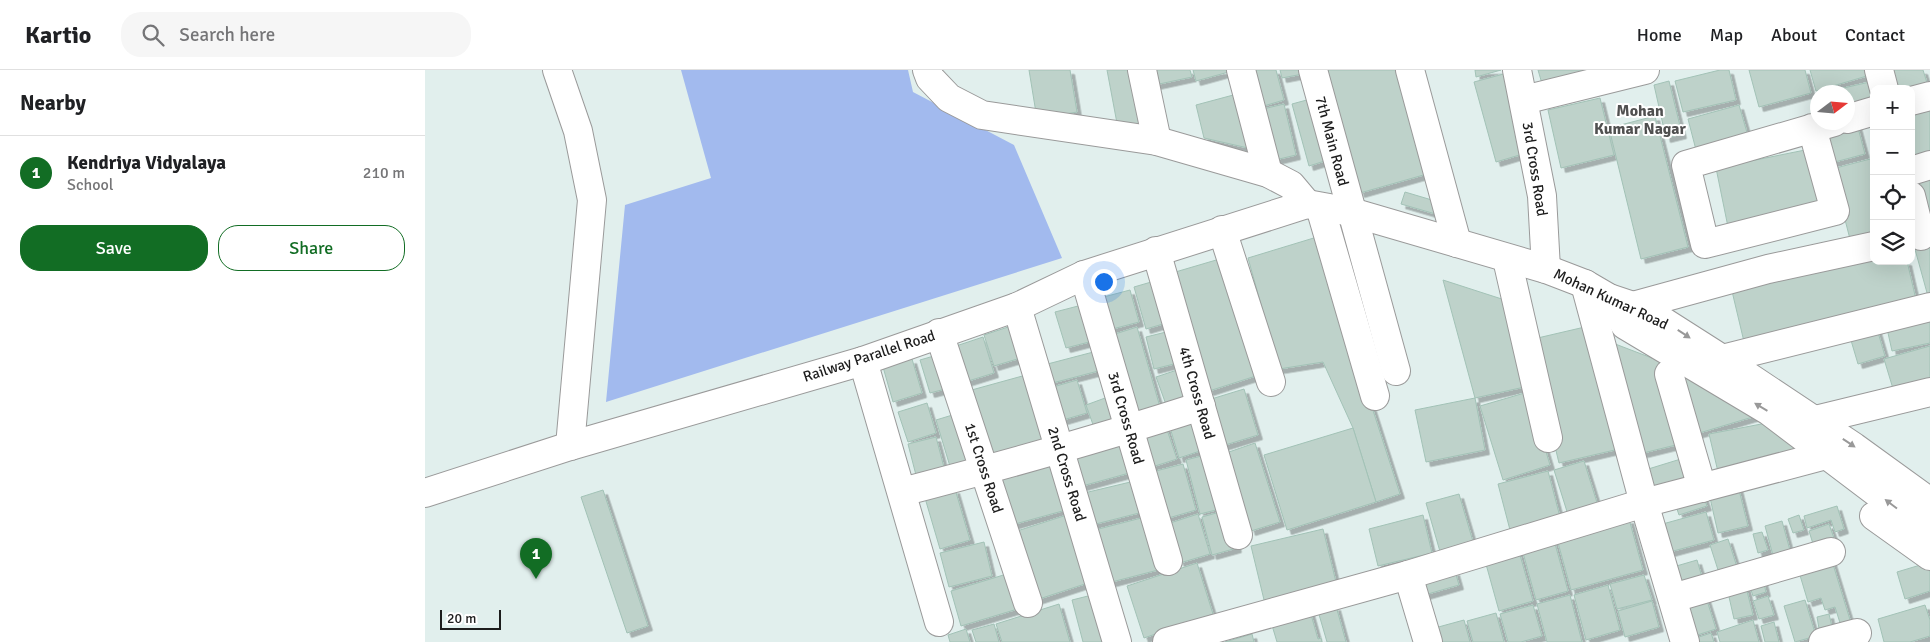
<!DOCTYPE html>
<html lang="en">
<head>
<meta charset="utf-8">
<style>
	body { margin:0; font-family:Signika,sans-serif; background:#f6f6f6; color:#202124 }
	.controls { position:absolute; right:15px; top:15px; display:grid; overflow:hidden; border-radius:10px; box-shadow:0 5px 20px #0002 }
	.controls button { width:45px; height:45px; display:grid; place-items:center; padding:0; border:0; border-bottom:1px solid #e0e0e0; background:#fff; color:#202124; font:25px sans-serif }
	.compass { position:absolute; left:1385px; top:15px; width:45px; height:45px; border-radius:50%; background:#fff; box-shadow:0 5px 20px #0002; rotate:74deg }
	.scale { position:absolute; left:15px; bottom:12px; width:61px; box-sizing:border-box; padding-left:5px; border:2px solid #1d1d1d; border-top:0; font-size:14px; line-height:18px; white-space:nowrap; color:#1d1d1d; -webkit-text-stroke:4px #fff; paint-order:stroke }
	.you { position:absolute; left:678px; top:211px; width:18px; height:18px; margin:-12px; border:4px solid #fff; border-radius:50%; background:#1a73e8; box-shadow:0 0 0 8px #1a73e833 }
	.badge { display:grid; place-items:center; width:32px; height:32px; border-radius:50%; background:#126d24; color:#fff; font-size:16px; font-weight:700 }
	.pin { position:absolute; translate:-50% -41px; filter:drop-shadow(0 1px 2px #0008) }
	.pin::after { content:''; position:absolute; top:26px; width:18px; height:15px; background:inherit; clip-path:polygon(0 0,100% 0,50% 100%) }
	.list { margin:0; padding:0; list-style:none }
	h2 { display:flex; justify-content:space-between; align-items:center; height:65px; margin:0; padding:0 20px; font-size:21px }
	h2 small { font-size:16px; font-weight:400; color:#757577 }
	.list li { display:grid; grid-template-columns:32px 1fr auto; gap:15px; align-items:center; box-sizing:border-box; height:75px; padding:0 20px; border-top:1px solid #e0e0e0 }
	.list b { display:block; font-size:19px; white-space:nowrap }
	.list p { margin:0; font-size:16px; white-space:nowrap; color:#757577 }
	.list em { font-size:16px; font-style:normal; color:#757577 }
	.actions { display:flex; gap:10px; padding:15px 20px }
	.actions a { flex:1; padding:11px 0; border:1px solid #126d24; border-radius:20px; text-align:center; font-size:18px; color:#126d24 }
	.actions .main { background:#126d24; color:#fff }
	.icon { flex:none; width:28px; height:28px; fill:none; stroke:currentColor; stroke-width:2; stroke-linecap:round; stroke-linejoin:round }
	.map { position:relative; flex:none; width:1505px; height:572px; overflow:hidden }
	header { display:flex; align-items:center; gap:30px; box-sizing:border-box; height:70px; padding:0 25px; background:#fff; border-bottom:1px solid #e0e0e0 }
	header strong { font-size:24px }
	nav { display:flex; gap:28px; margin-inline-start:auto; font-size:18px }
	.search { width:350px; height:45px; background:#f6f6f6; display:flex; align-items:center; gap:12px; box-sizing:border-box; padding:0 18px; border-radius:20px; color:#757577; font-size:19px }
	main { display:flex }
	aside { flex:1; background:#fff }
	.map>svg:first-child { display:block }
</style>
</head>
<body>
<header>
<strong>Kartio</strong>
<div class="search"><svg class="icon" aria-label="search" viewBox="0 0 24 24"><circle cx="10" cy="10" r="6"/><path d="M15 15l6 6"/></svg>Search here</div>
<nav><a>Home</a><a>Map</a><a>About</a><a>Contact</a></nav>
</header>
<main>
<aside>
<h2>Nearby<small></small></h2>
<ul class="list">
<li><span class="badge">1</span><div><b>Kendriya Vidyalaya</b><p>School</p></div><em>210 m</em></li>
</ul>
<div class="actions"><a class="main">Save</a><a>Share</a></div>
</aside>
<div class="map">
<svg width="1505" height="572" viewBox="0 0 1505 572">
	<defs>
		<filter id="shadow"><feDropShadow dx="4.5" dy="4.5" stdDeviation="0" flood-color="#0004"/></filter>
	</defs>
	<rect width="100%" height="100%" fill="#e1efed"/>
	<!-- grass -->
	<path fill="#a2baee" d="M256 0H483L488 22 589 75 637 188 181 332 200 135 286 108Z"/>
	<!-- building -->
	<g fill="#bed2ca" stroke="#a2c2b6" filter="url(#shadow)">
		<path d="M604 0H645L652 42 612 49Z"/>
		<path d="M682 0H710L722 59 694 64Z"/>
		<path d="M722 0H765L767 7 725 16Z"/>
		<path d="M768 0H811L771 11Z"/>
		<path d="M821 0H851L859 30 832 38Z"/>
		<path d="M855 0H882L883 3 857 8Z"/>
		<path d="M904 0H971L1002 104 935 123 900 1Z"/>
		<path d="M1050 0H1076L1051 7Z"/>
		<path d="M1113 0H1178L1118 17Z"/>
		<path d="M1295 0H1304L1311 30 1258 42 1250 11Z"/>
		<path d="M1324 0H1380L1386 23 1334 37Z"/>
		<path d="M1385 0H1451L1452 3 1391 21Z"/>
		<path d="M1464 0H1498L1503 16 1486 19H1470Z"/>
		<path d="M1086 2 1108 81 1071 92 1049 12Z"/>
		<path d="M1244 11 1257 64 1241 68 1229 15Z"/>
		<path d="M1449 11V40L1422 46V22H1401Z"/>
		<path d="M812 24 823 78 779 68 771 35Z"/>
		<path d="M889 28 906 89 884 96 867 34Z"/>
		<path d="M1175 28 1189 85 1136 98 1123 40Z"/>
		<path d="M1505 32V88L1486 94V37Z"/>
		<path d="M859 34 871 85 846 91 834 40Z"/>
		<path d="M1314 35 1323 66 1271 80 1263 49Z"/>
		<path d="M1230 46 1263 177 1216 189 1184 58Z"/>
		<path d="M1432 54 1440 84 1406 93 1398 63Z"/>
		<path d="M1390 78 1401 137 1303 157 1291 98Z"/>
		<path d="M1449 88V167L1426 173 1407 99Z"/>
		<path d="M1505 104V159L1489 109Z"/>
		<path d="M980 122 1017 133 1014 145 976 134Z"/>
		<path d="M892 167 975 424 951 432 928 358 898 292 854 299 823 188Z"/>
		<path d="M1505 167V230H1504L1488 172Z"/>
		<path d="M1449 183V191H1482L1492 234 1320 276 1306 217Z"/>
		<path d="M798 188 834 305 784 321 747 203Z"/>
		<path d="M733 210 745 252 721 259 709 217Z"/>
		<path d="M1018 210 1086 232 1104 316 1050 328Z"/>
		<path d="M705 220 714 252 680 261 671 229Z"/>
		<path d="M657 235 668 271 641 278 630 242Z"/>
		<path d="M1505 244V273L1467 281 1461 254Z"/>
		<path d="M589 255 599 287 569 296 559 265Z"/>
		<path d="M1164 256 1194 379 1134 393 1104 270Z"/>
		<path d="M712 257 735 337 710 344 687 265Z"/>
		<path d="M1452 259 1460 286 1433 294 1425 267Z"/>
		<path d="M745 261 753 293 729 299 721 267Z"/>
		<path d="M558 267 569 303 540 312 528 277Z"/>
		<path d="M1185 272 1240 293 1259 373 1210 385Z"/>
		<path d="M1505 276V312L1469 322 1459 289Z"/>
		<path d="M676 280 681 299 616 316 611 297Z"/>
		<path d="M519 283 528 317 505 323 495 290Z"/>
		<path d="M487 289 497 323 468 332 458 297Z"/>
		<path d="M758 298 769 331 743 340 731 307Z"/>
		<path d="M1253 303 1331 346 1271 364Z"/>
		<path d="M601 305 620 380 562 395 543 321Z"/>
		<path d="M652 310 662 343 631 352 621 319Z"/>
		<path d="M819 319 833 365 797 376 783 330Z"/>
		<path d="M1103 322 1125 395 1078 410 1055 336Z"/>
		<path d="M691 324 701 353 671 363 661 335Z"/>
		<path d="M1050 328 1060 380 1001 392 990 340Z"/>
		<path d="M502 333 511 363 483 372 473 342Z"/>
		<path d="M534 343 550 395 527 403 511 350Z"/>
		<path d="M768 347 778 380 754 388 744 354Z"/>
		<path d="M1352 351 1379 387 1294 406 1284 364Z"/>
		<path d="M740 354 752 389 727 397 716 362Z"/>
		<path d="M928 358 951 432 862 460 839 385Z"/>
		<path d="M511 367 521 405 493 413 483 374Z"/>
		<path d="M699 369 708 402 650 418 641 385Z"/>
		<path d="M830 373 855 452 826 461 801 383Z"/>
		<path d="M784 384 799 438 775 444 761 390Z"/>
		<path d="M625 387 641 440 583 456 568 404Z"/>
		<path d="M1259 388 1266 413 1227 425 1220 400Z"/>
		<path d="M1159 391 1174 439 1144 448 1129 400Z"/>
		<path d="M758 394 771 440 740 449 727 402Z"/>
		<path d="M1123 401 1135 447 1085 460 1073 414Z"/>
		<path d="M718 409 726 440 663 456 655 424Z"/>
		<path d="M1312 412 1323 456 1293 463 1283 419Z"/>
		<path d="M530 419 545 470 515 479 500 428Z"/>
		<path d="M178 420 223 556 202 563 156 427Z"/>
		<path d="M1277 422 1282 436 1254 445 1249 430Z"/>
		<path d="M1034 424 1049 475 1016 485 1001 433Z"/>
		<path d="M1412 436 1419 459 1410 462 1406 450 1382 458 1379 446Z"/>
		<path d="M802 440 812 478 787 485 777 447Z"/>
		<path d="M1281 442 1289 470 1241 483 1234 455Z"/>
		<path d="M645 444 666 512 611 530 589 462Z"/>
		<path d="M773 444 785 484 755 493 742 454Z"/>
		<path d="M998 445 1007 483 953 496 944 459Z"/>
		<path d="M1374 445 1379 460 1368 463 1363 449Z"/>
		<path d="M724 446 737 499 679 514 666 461Z"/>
		<path d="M1204 449 1218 500 1146 520 1132 469Z"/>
		<path d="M1357 451 1366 484 1349 489 1340 456Z"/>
		<path d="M1404 454 1410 471 1389 477 1384 461Z"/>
		<path d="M898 459 912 516 840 534 826 476Z"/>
		<path d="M1337 462 1343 480 1333 483 1328 464Z"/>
		<path d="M1303 469 1312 497 1294 503 1285 475Z"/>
		<path d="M1129 470 1143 521 1111 530 1097 479Z"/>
		<path d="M559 472 567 506 524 517 515 483Z"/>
		<path d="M1093 478 1108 531 1074 541 1059 487Z"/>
		<path d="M1272 490 1279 514 1255 521 1248 497Z"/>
		<path d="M1407 491 1426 553 1416 556 1410 537 1400 540 1396 528 1383 532 1374 502Z"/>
		<path d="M772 493 788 544 719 568 702 516Z"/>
		<path d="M1502 493 1505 502V521L1480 529 1472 502Z"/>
		<path d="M1030 501 1034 515 996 526 992 512Z"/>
		<path d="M585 503 596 538 536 556 526 521Z"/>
		<path d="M1219 505 1227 530 1192 539 1185 514Z"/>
		<path d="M1338 510 1341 522 1328 526 1324 514Z"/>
		<path d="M1320 513 1328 545 1309 549 1302 518Z"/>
		<path d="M1183 515 1195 560 1161 570 1149 525Z"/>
		<path d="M1280 524 1291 559 1269 566 1258 531Z"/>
		<path d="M667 525 678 572H658L647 530Z"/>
		<path d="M1145 525 1157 572H1122L1112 534Z"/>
		<path d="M1343 526 1349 545 1334 549 1328 531Z"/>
		<path d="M1380 530 1391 566 1370 572 1359 536Z"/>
		<path d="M1227 531 1234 557 1200 567 1193 541Z"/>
		<path d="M634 534 645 572H577L571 554Z"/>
		<path d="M1108 535 1117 566 1096 572H1083L1075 544Z"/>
		<path d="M1500 535 1505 550V566L1485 572H1459L1453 549Z"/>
		<path d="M911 536 921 572H902L893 541Z"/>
		<path d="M885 541 893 569 896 568 897 572H852L846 552Z"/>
		<path d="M1071 543 1079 572H1048L1042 551Z"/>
		<path d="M1404 544 1408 561 1395 564 1392 547Z"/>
		<path d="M1039 550 1045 572H1009L1006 559Z"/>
		<path d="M1328 550 1334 572H1295L1292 562Z"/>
		<path d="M1349 552 1354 572H1340L1336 556Z"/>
		<path d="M569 554 574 572H551L547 560Z"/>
		<path d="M541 559 545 572H525L523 565Z"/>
		<path d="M1286 563 1289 572H1269L1268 569Z"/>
		<path d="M827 564 829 572H800Z"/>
	</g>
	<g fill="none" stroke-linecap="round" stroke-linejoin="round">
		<defs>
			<g id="minor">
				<path d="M132 0 153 61 167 130 145 376"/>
				<path d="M502 0 505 8 524 28 557 45 732 71 843 103 866 115 882 134"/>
				<path d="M717 0 732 71"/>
				<path d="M816 0 843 103"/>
				<path d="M888 0 971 301"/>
				<path d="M985 0 1032 173"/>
				<path d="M1092 0 1117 126 1121 199"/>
				<path d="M1454 0 1459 19"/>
				<path d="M1099 30 1220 0"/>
				<path d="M1486 31 1505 26"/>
				<path d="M1422 49 1449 41"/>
				<path d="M1387 58 1410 141 1280 174 1261 95 1409 52"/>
				<path d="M1486 101 1505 95"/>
				<path d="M1486 126 1496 166"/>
				<path d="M882 134 926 142 1121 199 1160 214 1184 228 1208 236 1239 252 1297 289 1429 377 1505 432"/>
				<path d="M895 137 950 326"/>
				<path d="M797 160 846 312"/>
				<path d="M731 181 813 465"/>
				<path d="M1082 189 1123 368"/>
				<path d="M659 205 743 491"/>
				<path d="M1160 214 1219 433 1260 572"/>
				<path d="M1184 228 1200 255 1344 341 1505 463"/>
				<path d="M592 237 692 572"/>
				<path d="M1205 243 1208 236 1343 199 1449 176"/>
				<path d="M514 263 603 533"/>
				<path d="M438 291 514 552"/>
				<path d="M1291 299 1297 289 1505 237"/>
				<path d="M1244 304 1277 418"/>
				<path d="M1390 350 1505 322"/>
				<path d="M477 422C577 396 677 368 776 336"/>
				<path d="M0 423 145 376 438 291 592 237 659 205 882 134"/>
				<path d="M1449 446 1505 486"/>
				<path d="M983 505 1003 572"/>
				<path d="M1248 528 1406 482"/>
				<path d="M742 572 983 505 1219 433 1401 385"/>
				<path d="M1398 572 1432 563"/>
			</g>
		</defs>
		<!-- minor casing -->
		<use href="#minor" stroke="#9a9a9a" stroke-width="30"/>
		<!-- minor -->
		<use href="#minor" stroke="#fff" stroke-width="28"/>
	</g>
	<!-- one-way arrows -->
	<defs><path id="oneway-solid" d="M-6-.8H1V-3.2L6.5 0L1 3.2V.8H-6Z" transform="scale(1.25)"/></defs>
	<g fill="#999">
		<use href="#oneway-solid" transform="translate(1259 264) rotate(33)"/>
		<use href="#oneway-solid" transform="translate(1336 337) rotate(-149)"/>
		<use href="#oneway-solid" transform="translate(1424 373) rotate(34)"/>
		<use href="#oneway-solid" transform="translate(1466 434) rotate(-143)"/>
	</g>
	<g text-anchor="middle" stroke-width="4" stroke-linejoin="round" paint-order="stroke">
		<!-- street labels -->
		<g font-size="15" fill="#1d1d1d" stroke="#fff">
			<text transform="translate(907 71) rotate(75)" y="5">7th Main Road</text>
			<text transform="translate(1110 99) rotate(81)" y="5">3rd Cross Road</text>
			<text transform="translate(1186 229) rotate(25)" y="5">Mohan Kumar Road</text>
			<text transform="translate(444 286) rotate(-18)" y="5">Railway Parallel Road</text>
			<text transform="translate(772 323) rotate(74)" y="5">4th Cross Road</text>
			<text transform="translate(701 348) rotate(74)" y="5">3rd Cross Road</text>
			<text transform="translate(559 398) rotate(72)" y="5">1st Cross Road</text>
			<text transform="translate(642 404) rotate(73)" y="5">2nd Cross Road</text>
		</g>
		<!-- neighbourhood labels -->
		<g font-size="16" font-weight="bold" fill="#505050" stroke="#fff">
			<text x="1215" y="46">Mohan<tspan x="1215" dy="18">Kumar Nagar</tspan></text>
		</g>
	</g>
</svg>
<div class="controls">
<button>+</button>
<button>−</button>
<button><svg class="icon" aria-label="locate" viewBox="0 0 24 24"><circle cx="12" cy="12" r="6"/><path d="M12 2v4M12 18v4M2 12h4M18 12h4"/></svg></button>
<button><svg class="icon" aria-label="layers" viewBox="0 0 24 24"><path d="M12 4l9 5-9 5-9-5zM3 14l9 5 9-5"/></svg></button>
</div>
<svg class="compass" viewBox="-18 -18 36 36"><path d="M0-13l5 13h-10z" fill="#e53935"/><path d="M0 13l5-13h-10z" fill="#757577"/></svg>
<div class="scale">20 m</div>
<div class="you"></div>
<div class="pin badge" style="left:111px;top:509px">1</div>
</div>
</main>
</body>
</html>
